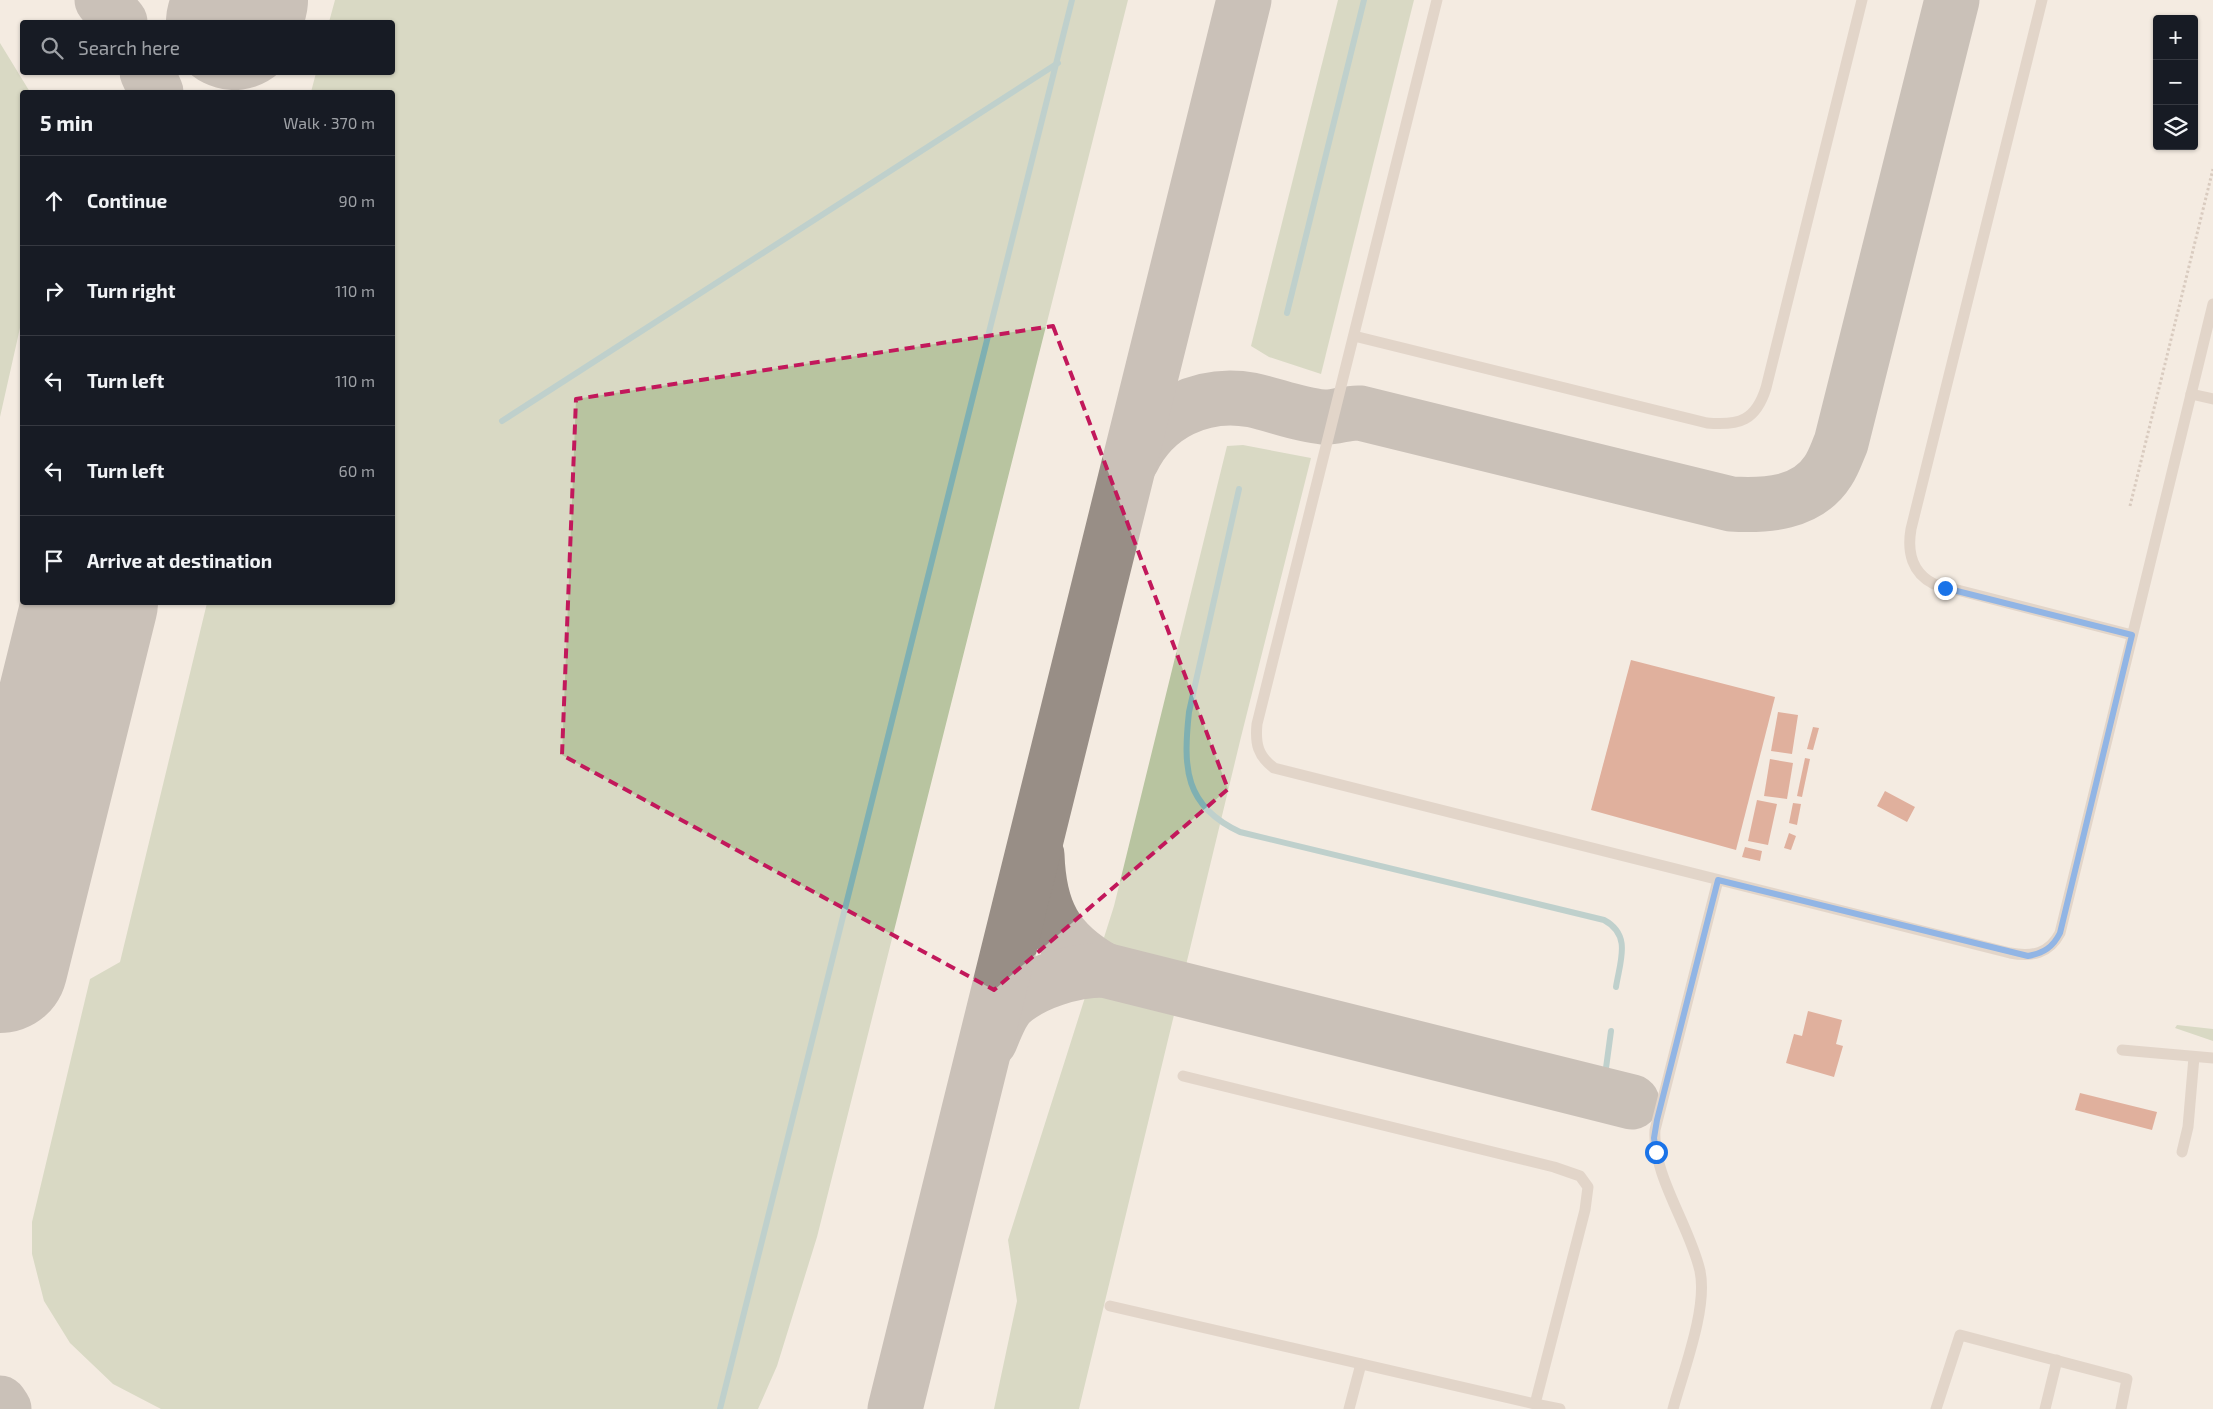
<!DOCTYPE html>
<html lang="en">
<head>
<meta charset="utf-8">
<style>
	body { margin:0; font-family:"Exo 2",sans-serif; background:#242831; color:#f1f3f6 }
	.controls { position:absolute; right:15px; top:15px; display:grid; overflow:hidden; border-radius:5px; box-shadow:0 1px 4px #0004 }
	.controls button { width:45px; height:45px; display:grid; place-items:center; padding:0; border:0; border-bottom:1px solid #363941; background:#171b24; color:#f1f3f6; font:25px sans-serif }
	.stop { position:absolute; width:15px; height:15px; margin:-11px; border:4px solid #1a73e8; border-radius:50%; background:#fff }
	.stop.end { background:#1a73e8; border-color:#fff; box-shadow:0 1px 5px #0008 }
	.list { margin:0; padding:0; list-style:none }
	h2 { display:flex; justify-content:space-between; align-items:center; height:65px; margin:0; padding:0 20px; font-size:21px }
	h2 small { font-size:16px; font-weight:400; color:#9ea1a6 }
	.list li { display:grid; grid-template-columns:32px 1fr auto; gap:15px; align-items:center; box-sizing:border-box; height:90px; padding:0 20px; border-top:1px solid #363941 }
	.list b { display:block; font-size:19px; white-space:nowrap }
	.list em { font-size:16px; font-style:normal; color:#9ea1a6 }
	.icon { flex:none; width:28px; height:28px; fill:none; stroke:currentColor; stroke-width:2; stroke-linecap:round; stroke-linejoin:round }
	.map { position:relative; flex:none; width:2213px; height:1409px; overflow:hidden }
	.search { position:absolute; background:#171b24; box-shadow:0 1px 4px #0004; left:20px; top:20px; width:375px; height:55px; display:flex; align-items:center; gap:12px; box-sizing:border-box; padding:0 18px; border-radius:5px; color:#9ea1a6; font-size:19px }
	.panel { position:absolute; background:#171b24; box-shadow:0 1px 4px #0004; left:20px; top:90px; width:375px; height:515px; border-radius:5px }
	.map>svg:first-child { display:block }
</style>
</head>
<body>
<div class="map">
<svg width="2213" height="1409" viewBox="0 0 2213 1409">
	<rect width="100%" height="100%" fill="#f4ebe1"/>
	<!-- green -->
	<g fill="#b8c4a0">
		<path d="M335 0H1128L817 1237 777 1366 758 1409H161L113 1384 70 1343 44 1301 32 1254V1222L90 979 120 962 207 603 392 602V92H311L316 73 392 72V22H329Z"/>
		<path d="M1338 0H1414L1321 374 1269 357 1251 346Z"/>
		<path d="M0 43 30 92H22V319L0 417Z"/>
		<path d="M1243 445 1311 458 1241 737 1079 1409H994L1017 1301 1008 1240 1114 906 1227 446Z"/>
		<path d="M2177 1025 2213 1029V1041L2175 1028Z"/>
	</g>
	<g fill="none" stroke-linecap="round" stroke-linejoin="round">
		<!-- stream -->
		<g stroke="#7fb0b2" stroke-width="6">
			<path d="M1287 313 1364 0"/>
			<path d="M502 421 1058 63"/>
			<path d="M1239 489 1189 712C1183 768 1184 806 1240 832L1604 920C1632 935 1620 961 1616 987"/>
			<path d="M1606 1068 1611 1031"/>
			<path d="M720 1409 1072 0"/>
		</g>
		<!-- taxiway -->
		<g stroke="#988e86" stroke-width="55">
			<path d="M102 0 120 22"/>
			<path d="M147 72 156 92"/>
			<path d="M1132 460C1154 414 1202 391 1252 400 1275 405 1299 415 1323 417 1335 418 1347 412 1360 413L1731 504C1766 506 1807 504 1828 471 1834 462 1837 452 1841 443L1952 0"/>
			<path d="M1037 855C1039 911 1055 942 1104 970"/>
			<path d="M990 1041C995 1029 1001 1012 1010 1003 1033 982 1074 970 1104 970L1632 1102"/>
			<path d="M0 1403 4 1409"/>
			<path d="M895 1409 1244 0"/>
		</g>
		<!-- runway -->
		<g stroke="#988e86" stroke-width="136">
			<path d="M234 22 240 0"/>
			<path d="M0 965 90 602"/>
		</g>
	</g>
	<!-- building -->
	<g fill="#c8694b">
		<path d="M1631 660 1775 697 1736 850 1591 810Z"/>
		<path d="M1778 712 1798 715 1792 754 1771 751Z"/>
		<path d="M1813 727 1819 728 1813 750 1807 749Z"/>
		<path d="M1805 758 1810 759 1802 797 1797 796Z"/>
		<path d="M1770 759 1793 763 1787 799 1764 796Z"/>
		<path d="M1885 791 1915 807 1907 822 1877 806Z"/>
		<path d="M1757 800 1777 804 1768 845 1748 841Z"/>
		<path d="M1793 803 1801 804 1797 825 1789 823Z"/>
		<path d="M1789 833 1796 836 1791 850 1784 848Z"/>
		<path d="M1745 847 1762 851 1760 861 1742 857Z"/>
		<path d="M1808 1011 1842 1020 1836 1044 1843 1046 1834 1077 1786 1063 1794 1034 1802 1036Z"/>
		<path d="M2080 1093 2157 1112 2152 1130 2075 1110Z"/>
	</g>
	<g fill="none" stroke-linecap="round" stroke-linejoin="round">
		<!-- path -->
		<path stroke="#b9a596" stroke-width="3" stroke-dasharray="2.5 2.5" stroke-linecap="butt" d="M2130 506 2213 169"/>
		<!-- service -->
		<g stroke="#cdbbac" stroke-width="11">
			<path d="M1437 0 1257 724C1255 744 1258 756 1274 768L2010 953C2032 957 2049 954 2060 933L2213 304"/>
			<path d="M2042 0 1911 529C1907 552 1912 573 1934 584L2132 635"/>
			<path d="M1354 336 1707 423C1740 426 1756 420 1766 388L1862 0"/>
			<path d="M2191 394 2213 399"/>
			<path d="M2122 1050 2213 1058"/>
			<path d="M1183 1076 1554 1167 1580 1176 1588 1187 1585 1210 1535 1404 1560 1409"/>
			<path d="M2182 1152 2188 1127 2194 1057"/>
			<path d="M1110 1306 1535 1404"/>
			<path d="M1349 1409 1361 1364"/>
			<path d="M1673 1409C1683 1372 1708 1308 1700 1271 1690 1226 1652 1175 1655 1130L1718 880"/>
			<path d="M1936 1409 1960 1335 2127 1379 2121 1409"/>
			<path d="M2045 1409 2057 1360"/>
		</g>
	</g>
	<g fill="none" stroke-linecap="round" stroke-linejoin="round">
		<!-- route -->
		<path stroke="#1a73e8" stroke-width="6" d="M1656 1152 1654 1138 1657 1120 1718 880 2028 956C2044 953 2053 947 2060 933L2132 635 1945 588"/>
	</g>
	<!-- marked area -->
	<path d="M0 0H2213V1409H0ZM1053 326 1228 789 994 990 562 755 576 399Z" fill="#f4ebe1" fill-opacity=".55" fill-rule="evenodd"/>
	<path fill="none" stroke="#c2185b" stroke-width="4" stroke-dasharray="10 6" stroke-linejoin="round" d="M1053 326 1228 789 994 990 562 755 576 399Z"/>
</svg>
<div class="controls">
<button>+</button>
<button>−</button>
<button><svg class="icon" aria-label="layers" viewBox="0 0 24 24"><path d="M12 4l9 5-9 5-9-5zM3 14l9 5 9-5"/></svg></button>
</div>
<div class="stop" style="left:1656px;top:1152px"></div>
<div class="stop end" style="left:1945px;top:588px"></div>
<div class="search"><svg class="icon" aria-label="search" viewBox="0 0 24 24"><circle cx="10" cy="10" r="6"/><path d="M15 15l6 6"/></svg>Search here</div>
<section class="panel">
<h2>5 min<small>Walk · 370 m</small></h2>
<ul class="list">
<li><svg class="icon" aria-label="ahead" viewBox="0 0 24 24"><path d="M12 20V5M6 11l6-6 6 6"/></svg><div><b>Continue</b></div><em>90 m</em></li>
<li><svg class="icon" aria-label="right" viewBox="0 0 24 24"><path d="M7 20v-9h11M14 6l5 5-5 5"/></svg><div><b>Turn right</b></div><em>110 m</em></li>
<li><svg class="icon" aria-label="left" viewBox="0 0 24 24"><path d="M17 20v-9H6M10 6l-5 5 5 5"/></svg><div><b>Turn left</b></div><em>110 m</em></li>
<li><svg class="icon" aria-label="left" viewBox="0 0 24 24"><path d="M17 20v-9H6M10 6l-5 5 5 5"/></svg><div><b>Turn left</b></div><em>60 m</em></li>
<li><svg class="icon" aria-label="arrive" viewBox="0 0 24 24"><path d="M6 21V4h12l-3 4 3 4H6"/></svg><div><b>Arrive at destination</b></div></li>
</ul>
</section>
</div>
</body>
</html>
